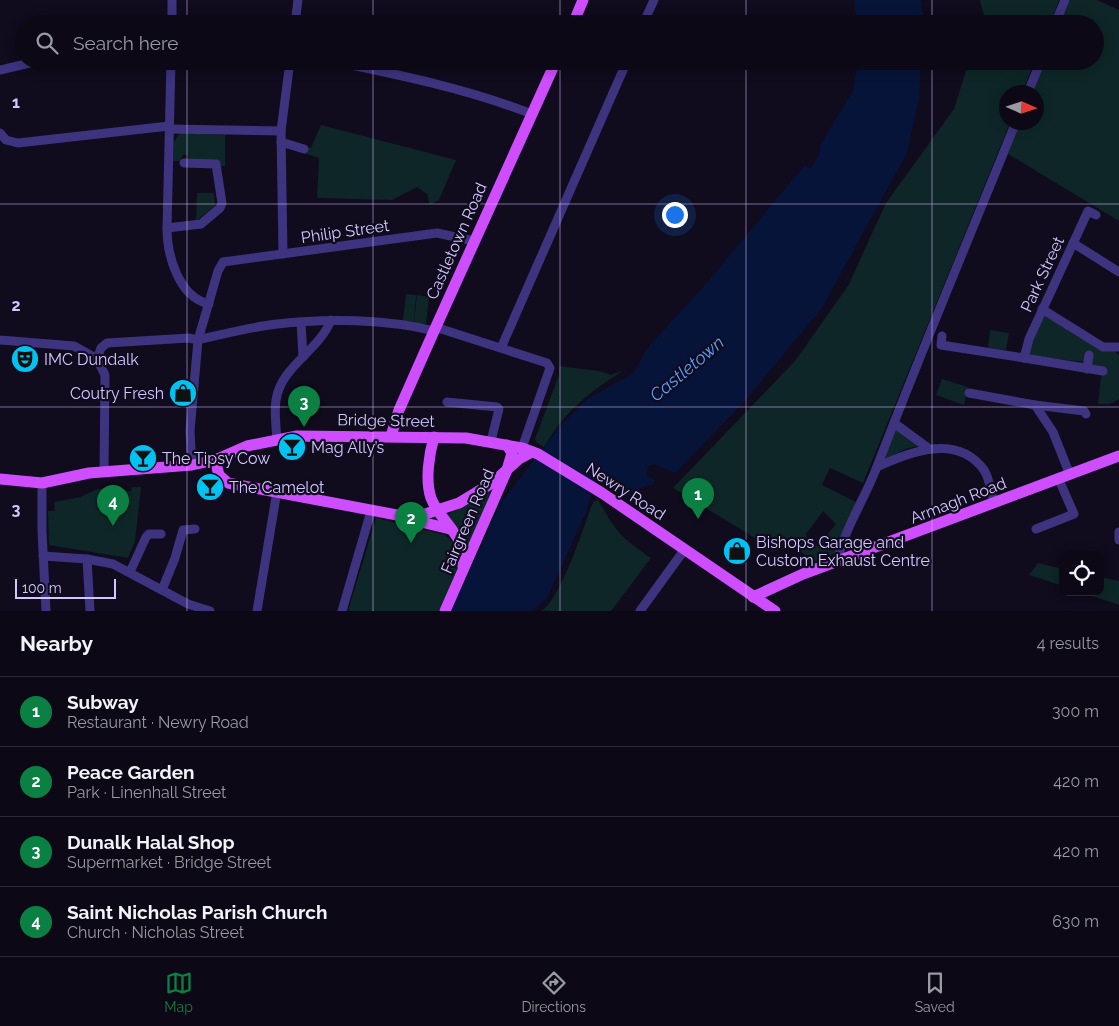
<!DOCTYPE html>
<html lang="en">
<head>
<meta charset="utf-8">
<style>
	body { margin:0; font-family:Raleway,sans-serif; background:#1a1623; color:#f1f3f6 }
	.controls { position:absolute; right:15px; bottom:15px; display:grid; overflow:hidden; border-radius:10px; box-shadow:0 2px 12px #0003 }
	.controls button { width:45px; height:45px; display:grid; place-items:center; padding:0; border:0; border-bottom:1px solid #2c2935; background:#0c0816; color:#f1f3f6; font:25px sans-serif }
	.compass { position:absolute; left:999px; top:85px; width:45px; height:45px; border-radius:50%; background:#0c0816; box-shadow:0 2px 12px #0003; rotate:93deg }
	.scale { position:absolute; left:15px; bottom:12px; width:101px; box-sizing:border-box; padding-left:5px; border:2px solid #d3c7ff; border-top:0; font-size:14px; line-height:18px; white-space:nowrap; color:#d3c7ff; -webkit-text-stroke:4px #100b1d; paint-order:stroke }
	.you { position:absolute; left:674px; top:214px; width:18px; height:18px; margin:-12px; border:4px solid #fff; border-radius:50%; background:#1a73e8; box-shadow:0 0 0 8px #1a73e833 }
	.badge { display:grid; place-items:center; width:32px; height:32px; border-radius:50%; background:#0b8043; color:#fff; font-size:16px; font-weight:700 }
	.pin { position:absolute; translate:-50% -41px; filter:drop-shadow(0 1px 2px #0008) }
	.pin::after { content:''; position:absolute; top:26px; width:18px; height:15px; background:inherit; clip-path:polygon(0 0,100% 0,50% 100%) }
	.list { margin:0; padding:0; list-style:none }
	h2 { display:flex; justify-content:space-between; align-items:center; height:65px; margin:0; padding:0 20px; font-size:21px }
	h2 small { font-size:16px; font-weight:400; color:#9a9aa1 }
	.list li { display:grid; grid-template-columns:32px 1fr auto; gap:15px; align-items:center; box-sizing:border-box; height:70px; padding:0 20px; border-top:1px solid #2c2935 }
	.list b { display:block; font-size:19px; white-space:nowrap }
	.list p { margin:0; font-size:16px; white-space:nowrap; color:#9a9aa1 }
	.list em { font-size:16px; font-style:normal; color:#9a9aa1 }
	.icon { flex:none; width:28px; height:28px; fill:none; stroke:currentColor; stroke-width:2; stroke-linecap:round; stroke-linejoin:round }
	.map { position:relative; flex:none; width:1119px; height:611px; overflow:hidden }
	.search { position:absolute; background:#0c0816; box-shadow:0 2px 12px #0003; left:15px; right:15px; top:15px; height:55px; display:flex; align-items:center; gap:12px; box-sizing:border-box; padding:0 18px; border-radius:28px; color:#9a9aa1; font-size:19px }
	.sheet { height:345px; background:#0c0816 }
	nav { display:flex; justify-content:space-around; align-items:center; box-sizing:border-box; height:70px; border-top:1px solid #2c2935; background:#0c0816; font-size:14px; color:#9a9aa1 }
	nav a { display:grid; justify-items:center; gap:2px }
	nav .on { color:#0b8043 }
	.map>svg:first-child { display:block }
</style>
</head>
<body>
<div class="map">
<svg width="1119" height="611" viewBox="0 0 1119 611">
	<rect width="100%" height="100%" fill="#100b1d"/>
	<!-- green -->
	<g fill="#0e2627" fill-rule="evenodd">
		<path d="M980 0H1059L1050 24H981L984 16Z"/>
		<path d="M1070 0H1097L1119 10V221L1008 154 1020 123 1036 122V92H1032L1044 61H1095V24H1060Z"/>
		<path d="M969 61H1035L1022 92H1006V122L1010 123 863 483 830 468 822 485 856 502 835 553 818 562 794 548 772 551 765 544 673 488 795 361 848 286 886 203 954 109ZM823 511 836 524 818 546 808 544 806 534Z"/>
		<path d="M321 125 456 160 439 200 430 205 427 194 417 187 392 200 317 198 319 158 304 153 305 146 311 148Z"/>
		<path d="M180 133 225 135V166H221L219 161 189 160 188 155H183L180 161H173L174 142Z"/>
		<path d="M197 193H214L215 206 196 221Z"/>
		<path d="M406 294 416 295 414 322 403 321Z"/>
		<path d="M417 295 429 297 426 324 414 323Z"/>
		<path d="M1045 315 1103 350 1115 351 1119 356V399L1110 404H1098L1102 368 1084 362 1031 356 1028 353V349Z"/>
		<path d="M990 330 1009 333 1006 350 988 348Z"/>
		<path d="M559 366 599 371 611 375 624 370C587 394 567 409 544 447L537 443 535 439 559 375Z"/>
		<path d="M942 379 968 387 964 405 936 395Z"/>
		<path d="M898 429 918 446 908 448 884 459 894 430Z"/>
		<path d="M132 487H141L135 541 128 558 49 545 48 511H55L54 502 80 497 98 489H116V492L131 491Z"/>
		<path d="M489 491 490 494 467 556 447 515Z"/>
		<path d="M598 500C616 531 620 537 651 558L611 611H541C559 603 584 527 591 507L594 501Z"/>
		<path d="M376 518 445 535 455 545 459 564 439 611H348Z"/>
		<path d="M1038 563 1063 569V586L1029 575Z"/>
		<path d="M1100 577 1119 581V605L1081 592H1100Z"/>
	</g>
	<!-- water -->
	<g fill="#07143a">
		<path d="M854 0H921L924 24H857Z"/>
		<path d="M858 61H921L919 98 907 153 822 308 744 402 675 473 654 464 648 466 647 475 654 479V484L640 488 638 493 627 497 599 481 593 487 587 510 547 598 531 611H451L501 503 560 426 586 400 633 373 650 345 705 285 804 166 811 168 820 153V145L853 91Z"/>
	</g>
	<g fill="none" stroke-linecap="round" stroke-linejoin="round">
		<!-- minor -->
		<g stroke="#3d337e" stroke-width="9">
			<path d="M172 0V24"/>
			<path d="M295 24 298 0"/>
			<path d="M643 24 654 0"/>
			<path d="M1055 24 1065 0"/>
			<path d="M171 61 167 228 201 224 220 208 222 203 216 164 184 163"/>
			<path d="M332 61C400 75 468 89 532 114"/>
			<path d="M0 70 38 61"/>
			<path d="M1028 92 1041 61"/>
			<path d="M169 129 281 131"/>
			<path d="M0 133 6 140 18 143 169 126"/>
			<path d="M281 142 304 149"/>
			<path d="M167 228C167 254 178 297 209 304"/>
			<path d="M1073 243 1119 272"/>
			<path d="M283 254 281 131 290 61"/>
			<path d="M1042 309 1103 347H1119"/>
			<path d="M301 322 303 357"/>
			<path d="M435 327 547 363 550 368 522 448"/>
			<path d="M942 336 941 345 1024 358 1029 339 1088 211 1096 215"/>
			<path d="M0 340 74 346 97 359 105 375 104 472"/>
			<path d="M501 348 627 61"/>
			<path d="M1024 358 1103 371"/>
			<path d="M97 359 101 348 107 343 189 338 198 340C224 334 250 327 277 324 325 318 387 319 434 331"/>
			<path d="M1087 369 1089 355"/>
			<path d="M969 393 1035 405 1053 432 1070 475"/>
			<path d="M447 402 497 407 499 409 491 441"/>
			<path d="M1035 405 1084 411 1086 414"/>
			<path d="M894 423 928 448"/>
			<path d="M277 439C276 427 274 412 276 400 281 366 319 351 331 320"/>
			<path d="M192 465 190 431 198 340 218 271 223 262 437 233 474 241"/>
			<path d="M877 467C909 452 957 433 984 470 990 479 991 493 994 503"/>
			<path d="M42 483V531L46 611"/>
			<path d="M1036 529 1074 514 1059 480"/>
			<path d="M1119 532V540"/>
			<path d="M43 556 87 559 113 564 188 604 210 611"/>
			<path d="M87 559 90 611"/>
			<path d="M837 562C845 527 866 497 878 464 922 349 970 236 1016 122"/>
			<path d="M130 572 146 537 149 534H161"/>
			<path d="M162 590 175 558 183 530 195 529"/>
			<path d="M257 611 277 491"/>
			<path d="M342 611 371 511"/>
			<path d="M640 611 685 549"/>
		</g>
		<!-- major -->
		<g stroke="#ce4eff" stroke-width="11">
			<path d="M573 24 583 0"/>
			<path d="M391 436 399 410 434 331 556 61"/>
			<path d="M434 437C429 454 425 481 431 498 440 522 469 538 463 566"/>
			<path d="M215 460 219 475 228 483 413 518 459 503 492 483 519 459 532 452"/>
			<path d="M0 479 42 483 89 473 192 465 215 460 247 446 297 436 466 438 522 448 538 454 602 493 775 611"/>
			<path d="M413 518 421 522 450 529"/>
			<path d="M753 597 803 574 1119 456"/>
			<path d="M445 611 507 470 512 453 507 445"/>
		</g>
	</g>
	<!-- grid -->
	<path fill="none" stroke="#d3c7ff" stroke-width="1" stroke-opacity="0.55" d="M187 0V24M373 0V24M560 0V24M746 0V24M932 0V24M187 61V611M373 61V611M560 61V611M746 61V611M932 61V611M0 204H1119M0 407H1119"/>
	<!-- icons -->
	<defs>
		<symbol id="theatre-disc" viewBox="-11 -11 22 22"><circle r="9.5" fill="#00c3f2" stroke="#100b1d"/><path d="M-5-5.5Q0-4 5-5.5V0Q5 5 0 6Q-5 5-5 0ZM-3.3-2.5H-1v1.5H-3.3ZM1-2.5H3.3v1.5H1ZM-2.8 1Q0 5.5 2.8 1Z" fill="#111"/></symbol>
		<symbol id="shop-disc" viewBox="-11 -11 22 22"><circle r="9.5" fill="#00c3f2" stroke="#100b1d"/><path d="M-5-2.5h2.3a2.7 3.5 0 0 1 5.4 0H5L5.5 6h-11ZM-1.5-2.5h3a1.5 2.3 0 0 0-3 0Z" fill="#111"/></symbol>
		<symbol id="bar-disc" viewBox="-11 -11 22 22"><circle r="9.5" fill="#00c3f2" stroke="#100b1d"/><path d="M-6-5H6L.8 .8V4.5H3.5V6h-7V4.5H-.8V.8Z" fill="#111"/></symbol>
	</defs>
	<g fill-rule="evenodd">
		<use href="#theatre-disc" x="9" y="343" width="32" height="32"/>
		<use href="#shop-disc" x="167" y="377" width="32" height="32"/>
		<use href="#bar-disc" x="276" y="431" width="32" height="32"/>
		<use href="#bar-disc" x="127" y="442" width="32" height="32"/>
		<use href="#bar-disc" x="194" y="471" width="32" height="32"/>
		<use href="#shop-disc" x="721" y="535" width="32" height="32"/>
	</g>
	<g text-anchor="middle" stroke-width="4.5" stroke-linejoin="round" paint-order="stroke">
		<!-- street labels -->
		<g font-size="16" fill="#d3c7ff" stroke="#100b1d">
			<text transform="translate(345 231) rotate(-8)" y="6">Philip Street</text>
			<text transform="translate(456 241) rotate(-66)" y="6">Castletown Road</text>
			<text transform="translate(1042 274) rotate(-65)" y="6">Park Street</text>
			<text transform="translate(386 420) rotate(1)" y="6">Bridge Street</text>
			<text transform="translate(626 491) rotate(33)" y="6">Newry Road</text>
			<text transform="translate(958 500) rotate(-21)" y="6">Armagh Road</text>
			<text transform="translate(467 521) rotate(-67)" y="6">Fairgreen Road</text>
		</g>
		<!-- poi labels -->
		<g font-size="16" fill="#d3c7ff" stroke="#100b1d" text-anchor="start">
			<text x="44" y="365">IMC Dundalk</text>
			<text x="164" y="399" text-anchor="end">Coutry Fresh</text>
			<text x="311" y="453">Mag Ally’s</text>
			<text x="162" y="464">The Tipsy Cow</text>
			<text x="229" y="493">The Camelot</text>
			<text x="756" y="548">Bishops Garage and<tspan x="756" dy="18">Custom Exhaust Centre</tspan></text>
		</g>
		<!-- water labels -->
		<g font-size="18" font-style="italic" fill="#55a0ff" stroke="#100b1d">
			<text transform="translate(687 369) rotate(-40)" y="6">Castletown</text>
		</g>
	</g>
	<g font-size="16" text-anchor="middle" font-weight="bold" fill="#d3c7ff" stroke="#100b1d" stroke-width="4.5" stroke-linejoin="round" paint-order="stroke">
		<text x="16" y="108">1</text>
		<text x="16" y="311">2</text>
		<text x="16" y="515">3</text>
	</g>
</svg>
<div class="controls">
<button><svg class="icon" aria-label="locate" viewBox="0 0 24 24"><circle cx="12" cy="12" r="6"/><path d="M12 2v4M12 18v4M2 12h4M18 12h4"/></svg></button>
</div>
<svg class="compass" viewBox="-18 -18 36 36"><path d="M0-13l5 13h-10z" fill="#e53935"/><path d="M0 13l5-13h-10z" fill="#9a9aa1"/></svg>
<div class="scale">100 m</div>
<div class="you"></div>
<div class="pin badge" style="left:698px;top:519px">1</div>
<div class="pin badge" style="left:411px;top:543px">2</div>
<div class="pin badge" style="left:304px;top:427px">3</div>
<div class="pin badge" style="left:113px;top:526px">4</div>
<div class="search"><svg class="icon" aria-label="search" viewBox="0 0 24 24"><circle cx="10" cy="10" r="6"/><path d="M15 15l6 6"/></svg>Search here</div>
</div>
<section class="sheet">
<h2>Nearby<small>4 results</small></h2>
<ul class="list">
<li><span class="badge">1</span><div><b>Subway</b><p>Restaurant · Newry Road</p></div><em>300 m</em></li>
<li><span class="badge">2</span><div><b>Peace Garden</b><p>Park · Linenhall Street</p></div><em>420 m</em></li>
<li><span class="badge">3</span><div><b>Dunalk Halal Shop</b><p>Supermarket · Bridge Street</p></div><em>420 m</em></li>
<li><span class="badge">4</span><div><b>Saint Nicholas Parish Church</b><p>Church · Nicholas Street</p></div><em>630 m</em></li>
</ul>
</section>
<nav>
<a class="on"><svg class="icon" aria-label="map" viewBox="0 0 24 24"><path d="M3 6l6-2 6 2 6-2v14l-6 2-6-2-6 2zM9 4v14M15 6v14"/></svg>Map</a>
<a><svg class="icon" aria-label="directions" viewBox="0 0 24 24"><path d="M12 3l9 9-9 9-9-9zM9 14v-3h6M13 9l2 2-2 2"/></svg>Directions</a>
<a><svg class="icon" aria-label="saved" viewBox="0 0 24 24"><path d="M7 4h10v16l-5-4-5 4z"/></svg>Saved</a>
</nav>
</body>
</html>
